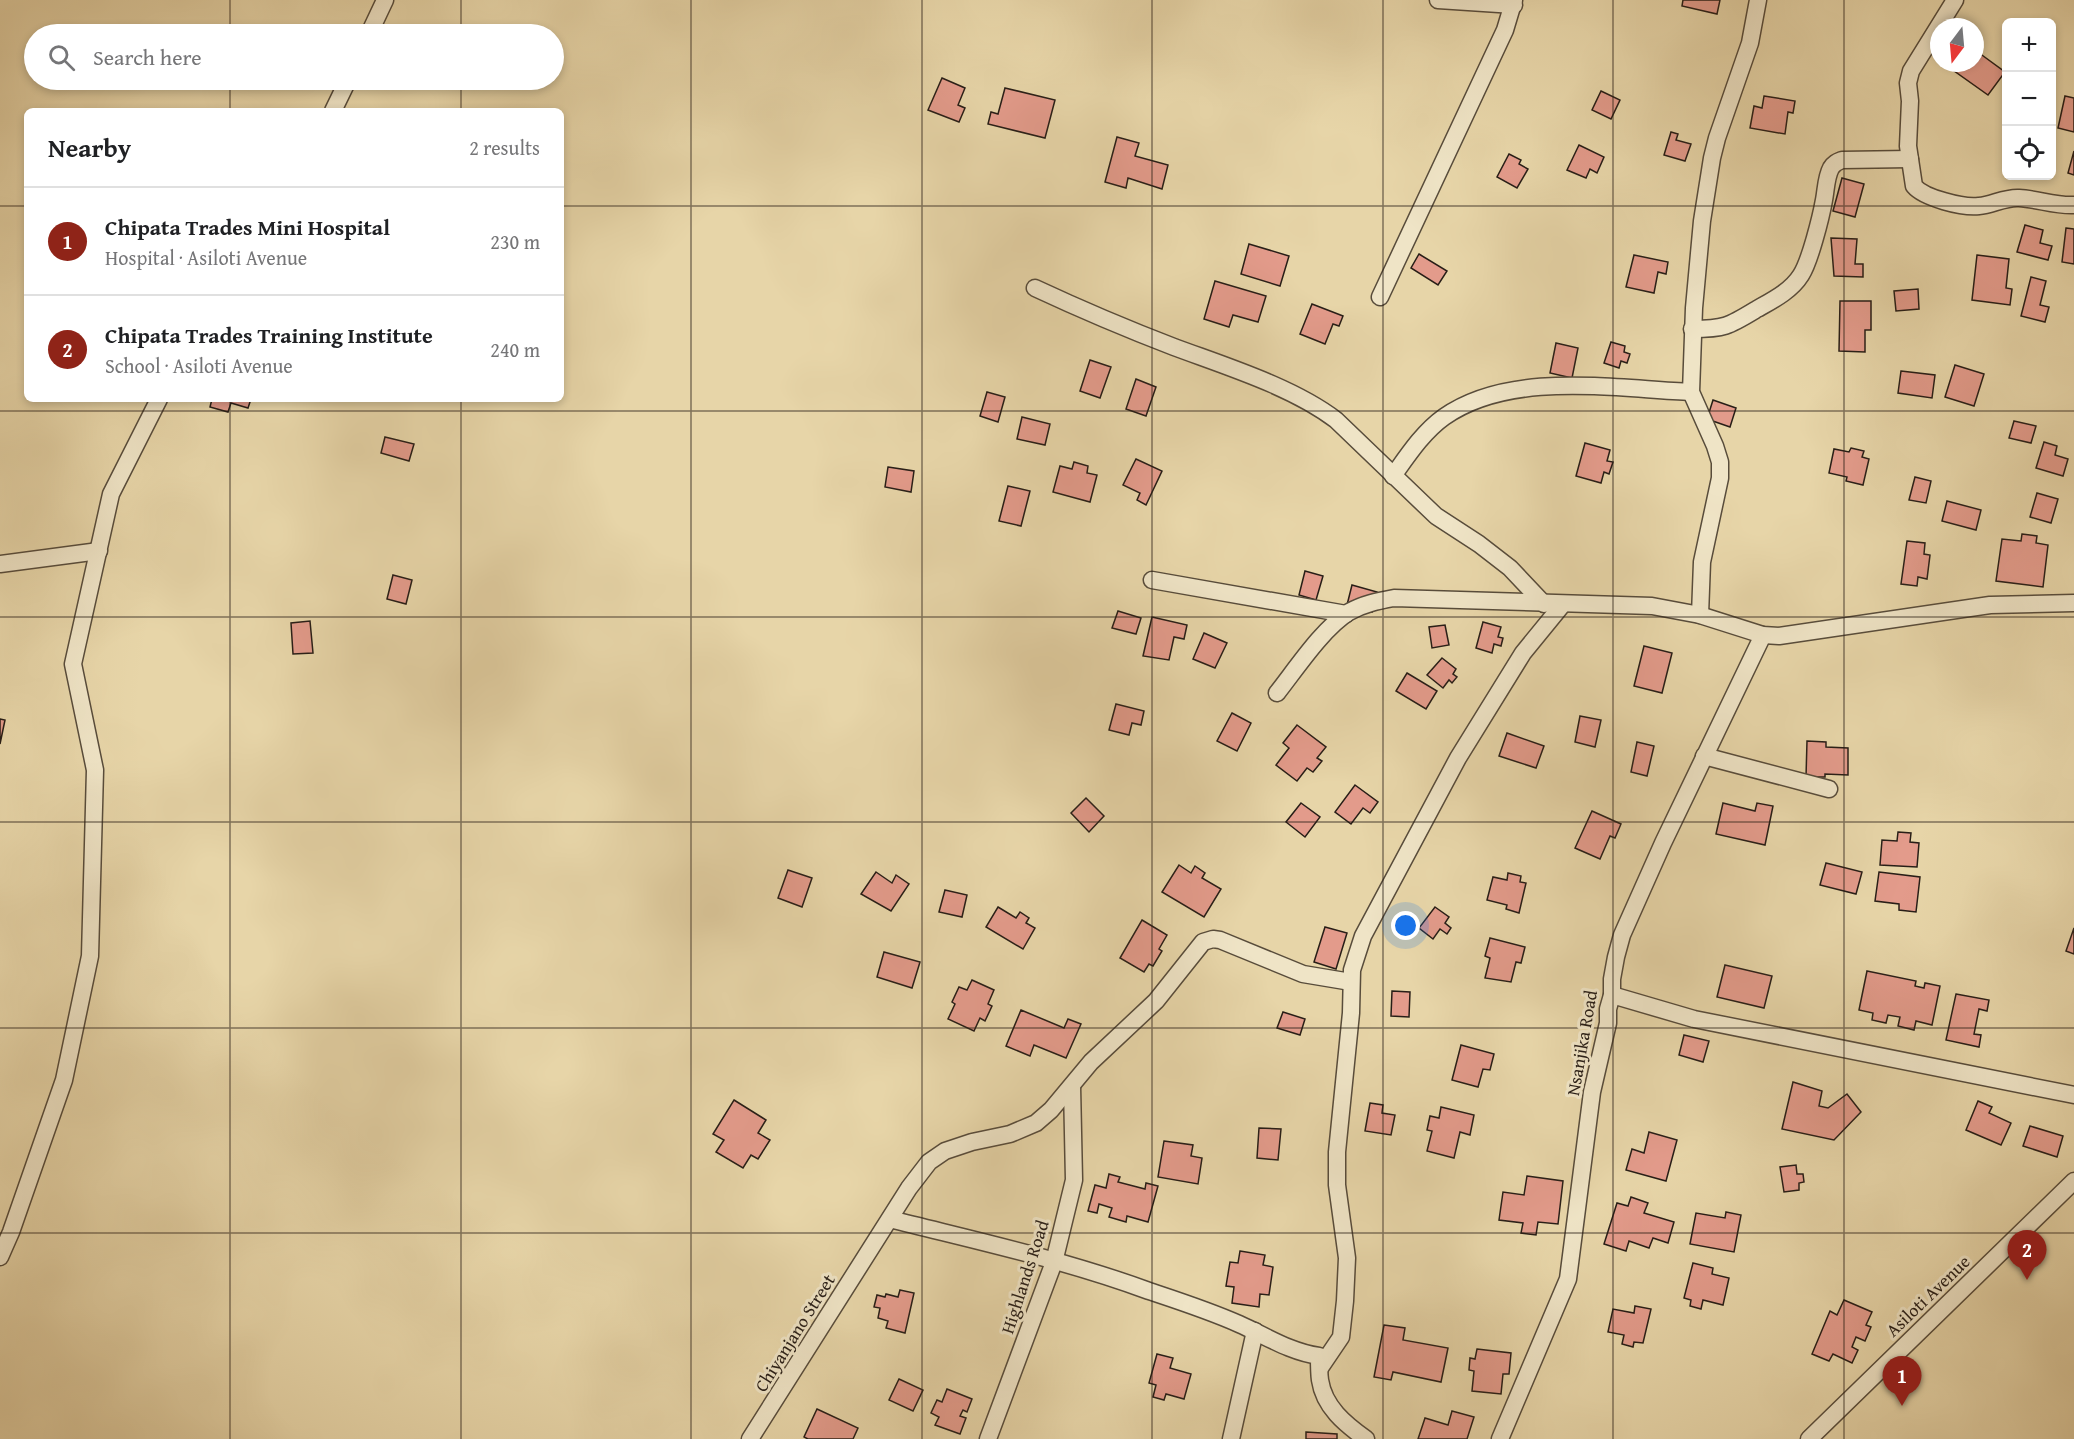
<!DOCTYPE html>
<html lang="en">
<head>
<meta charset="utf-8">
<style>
	body { margin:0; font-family:"Gentium Book Plus",serif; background:#f2f2f2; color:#202124 }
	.controls { position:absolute; right:18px; top:18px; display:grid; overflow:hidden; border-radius:9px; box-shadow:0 3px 9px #0003 }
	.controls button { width:54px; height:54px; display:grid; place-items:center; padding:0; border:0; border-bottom:2px solid #e0e0e0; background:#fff; color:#202124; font:30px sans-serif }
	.compass { position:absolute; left:1930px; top:18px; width:54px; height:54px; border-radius:50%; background:#fff; box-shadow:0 3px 9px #0003; rotate:196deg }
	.you { position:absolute; left:1406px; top:926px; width:21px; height:21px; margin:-15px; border:4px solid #fff; border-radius:50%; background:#1a73e8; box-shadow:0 0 0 9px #1a73e833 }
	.badge { display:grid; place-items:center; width:39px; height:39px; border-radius:50%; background:#8f2418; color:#fff; font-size:20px; font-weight:700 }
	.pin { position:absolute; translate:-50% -50px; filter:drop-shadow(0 2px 3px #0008) }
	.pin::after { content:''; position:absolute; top:32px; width:21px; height:18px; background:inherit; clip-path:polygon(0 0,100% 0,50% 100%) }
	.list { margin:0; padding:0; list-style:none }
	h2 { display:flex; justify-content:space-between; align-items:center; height:78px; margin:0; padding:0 24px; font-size:26px }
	h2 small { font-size:20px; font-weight:400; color:#757577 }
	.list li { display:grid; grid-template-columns:39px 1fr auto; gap:18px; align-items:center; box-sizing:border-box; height:108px; padding:0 24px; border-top:2px solid #e0e0e0 }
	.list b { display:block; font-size:22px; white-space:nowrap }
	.list p { margin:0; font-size:20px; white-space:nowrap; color:#757577 }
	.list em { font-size:20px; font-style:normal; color:#757577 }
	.icon { flex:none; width:33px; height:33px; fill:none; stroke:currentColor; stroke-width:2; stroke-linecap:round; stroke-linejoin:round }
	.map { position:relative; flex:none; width:2074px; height:1439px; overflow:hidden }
	.search { position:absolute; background:#fff; box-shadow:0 3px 9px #0003; left:24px; top:24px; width:540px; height:66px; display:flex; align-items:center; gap:15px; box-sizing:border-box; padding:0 21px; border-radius:33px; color:#757577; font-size:22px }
	.panel { position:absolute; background:#fff; box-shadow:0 3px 9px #0003; left:24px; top:108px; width:540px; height:294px; border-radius:9px }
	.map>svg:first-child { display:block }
</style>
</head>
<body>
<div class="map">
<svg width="2074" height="1439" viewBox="0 0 2074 1439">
	<rect width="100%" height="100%" fill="#e7d5a8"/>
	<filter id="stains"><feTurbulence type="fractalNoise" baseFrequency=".00333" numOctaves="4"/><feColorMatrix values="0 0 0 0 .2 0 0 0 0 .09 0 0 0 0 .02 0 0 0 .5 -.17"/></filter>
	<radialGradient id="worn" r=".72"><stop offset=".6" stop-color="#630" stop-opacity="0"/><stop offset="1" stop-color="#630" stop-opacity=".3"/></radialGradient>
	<!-- building -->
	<g fill="#e39b8b" stroke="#281e17" stroke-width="1.5">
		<path d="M1683 0H1720L1717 14 1682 6Z"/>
		<path d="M1975 50 2005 72 1988 95 1950 68 1953 63H1975Z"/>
		<path d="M942 78 965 88 958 105 965 108 959 122 928 110Z"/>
		<path d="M1005 88 1055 100 1045 138 988 124 991 112 998 114Z"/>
		<path d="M1601 91 1620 100 1611 119 1592 110Z"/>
		<path d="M1764 96 1795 101 1793 113 1788 112 1785 134 1750 128 1754 106 1762 108Z"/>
		<path d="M2065 96 2074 98V132L2058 128Z"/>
		<path d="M1671 132 1678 134 1676 140 1691 144 1685 161 1664 155Z"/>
		<path d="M1117 137 1139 143 1135 156 1168 165 1162 189 1128 178 1126 188 1105 182Z"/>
		<path d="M1579 145 1604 157 1597 173 1590 169 1586 178 1567 170Z"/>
		<path d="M2074 151V175L2068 173Z"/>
		<path d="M1509 154 1521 160 1519 164 1528 169 1517 188 1497 177Z"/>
		<path d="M1842 178 1864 184 1855 217 1833 211Z"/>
		<path d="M2025 225 2043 230 2040 243 2052 246 2048 260 2017 252Z"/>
		<path d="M2066 228 2074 229V264L2062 262Z"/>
		<path d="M1831 238 1857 239 1855 264H1863V277L1834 276Z"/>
		<path d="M1249 244 1289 256 1280 286 1241 274Z"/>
		<path d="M1419 254 1447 271 1438 285 1411 268Z"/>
		<path d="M1634 255 1668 262 1666 274 1658 272 1654 293 1626 287Z"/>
		<path d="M1977 255 2009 259 2006 288 2012 289 2010 305 1972 300Z"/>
		<path d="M2031 277 2046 281 2040 305 2049 307 2045 322 2021 316Z"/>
		<path d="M1215 281 1266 296 1258 322 1233 315 1229 327 1204 319Z"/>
		<path d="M1918 289 1919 309 1896 311 1894 291Z"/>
		<path d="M1840 301H1871V330H1865V352L1839 351Z"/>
		<path d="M1312 304 1343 316 1339 326 1333 324 1325 344 1300 334Z"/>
		<path d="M1611 342 1625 346 1624 352 1630 354 1627 363 1621 361 1619 368 1604 363Z"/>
		<path d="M1556 343 1578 348 1572 378 1550 373Z"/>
		<path d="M1090 360 1111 367 1100 398 1080 391Z"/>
		<path d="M1955 365 1984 374 1974 406 1945 397Z"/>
		<path d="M1901 371 1935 375 1932 398 1898 393Z"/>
		<path d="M1136 379 1156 387 1146 416 1126 409Z"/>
		<path d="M987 392 1005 397 998 422 980 416Z"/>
		<path d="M212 399H251L248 408 231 403 228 412 210 407Z"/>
		<path d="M1713 400 1736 408 1730 427 1707 419Z"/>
		<path d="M1022 417 1050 424 1045 445 1017 439Z"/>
		<path d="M2014 421 2036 426 2031 443 2009 438Z"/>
		<path d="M385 437 414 444 409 461 381 453Z"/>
		<path d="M2044 442 2057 446 2055 455 2068 459 2063 476 2036 468Z"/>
		<path d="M1585 443 1610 450 1607 461 1613 462 1609 474 1604 472 1601 483 1576 476Z"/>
		<path d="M1851 448 1864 451 1862 457 1869 459 1863 485 1846 481 1847 477 1829 473 1834 449 1849 452Z"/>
		<path d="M1136 459 1162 471 1146 505 1137 500 1140 493 1123 485Z"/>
		<path d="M1074 462 1088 466 1087 473 1097 475 1090 502 1053 492 1060 466 1072 469Z"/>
		<path d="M888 467 914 471 911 492 885 487Z"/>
		<path d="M1915 477 1931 481 1926 503 1909 500Z"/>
		<path d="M1008 486 1030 491 1021 526 999 521Z"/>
		<path d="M2037 493 2058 499 2051 523 2030 517Z"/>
		<path d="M1947 501 1981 510 1976 530 1942 521Z"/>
		<path d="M2022 534 2037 536 2036 543 2048 545 2043 587 1996 581 2002 539 2021 541Z"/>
		<path d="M1907 541 1925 543 1924 554 1930 555 1927 579 1918 577 1917 586 1901 584Z"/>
		<path d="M1305 571 1323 576 1316 600 1299 595Z"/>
		<path d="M393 575 412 580 406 604 387 599Z"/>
		<path d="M1352 585 1377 592 1372 612 1347 605Z"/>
		<path d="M1118 611 1141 618 1136 634 1112 628Z"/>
		<path d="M1152 617 1187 625 1184 639 1174 637 1169 660 1143 656Z"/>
		<path d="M310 621 313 653 293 654 291 623Z"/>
		<path d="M1483 622 1501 627 1498 637 1503 638 1501 646 1494 644 1492 653 1476 648Z"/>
		<path d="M1445 625 1449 645 1432 648 1429 627Z"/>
		<path d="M1204 633 1227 643 1215 668 1193 659Z"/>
		<path d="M1644 646 1672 653 1662 693 1634 686Z"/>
		<path d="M1442 658 1456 669 1453 674 1457 677 1452 683 1449 680 1443 688 1427 675Z"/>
		<path d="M1407 673 1437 691 1426 709 1396 691Z"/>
		<path d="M1116 704 1144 711 1141 725 1132 723 1129 735 1109 730Z"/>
		<path d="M1232 713 1251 723 1237 751 1217 741Z"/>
		<path d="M1580 716 1601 720 1595 747 1575 742Z"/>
		<path d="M0 719 5 720 0 744Z"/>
		<path d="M1297 725 1326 747 1317 758 1322 761 1313 772 1307 768 1297 781 1276 765 1289 748 1283 743Z"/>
		<path d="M1507 733 1544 746 1536 768 1499 756Z"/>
		<path d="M1807 741 1826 742V747L1848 748V775L1825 774V777H1806Z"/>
		<path d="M1637 742 1654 746 1647 776 1631 772Z"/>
		<path d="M1355 785 1378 802 1370 813 1363 808 1351 824 1335 812Z"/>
		<path d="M1086 798 1104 816 1089 832 1071 813Z"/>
		<path d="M1301 803 1320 817 1305 837 1286 822Z"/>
		<path d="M1723 803 1755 811 1757 803 1773 806 1765 845 1716 834Z"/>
		<path d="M1592 811 1621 824 1615 838 1610 836 1600 859 1575 848Z"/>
		<path d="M1898 832 1911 833 1910 842 1919 843 1917 867 1880 865 1882 840 1897 841Z"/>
		<path d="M1826 863 1862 872 1856 894 1820 885Z"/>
		<path d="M1179 865 1191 873 1195 866 1205 873 1202 878 1221 889 1204 917 1162 892Z"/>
		<path d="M788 870 812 878 802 907 778 898Z"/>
		<path d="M876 872 892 883 896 875 909 884 891 911 861 894Z"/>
		<path d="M1879 872 1920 877 1916 912 1899 910V904L1875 901Z"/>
		<path d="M1508 873 1521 876 1520 882 1526 883 1519 913 1506 909 1507 905 1487 900 1493 877 1507 880Z"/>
		<path d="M945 890 967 895 962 917 939 912Z"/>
		<path d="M998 907 1016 918 1020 912 1029 918 1026 923 1035 928 1023 949 986 927Z"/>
		<path d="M1435 907 1449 917 1445 923 1451 928 1447 934 1440 929 1433 939 1419 928Z"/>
		<path d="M1142 920 1167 935 1159 949 1162 951 1153 966 1149 964 1144 972 1120 958Z"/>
		<path d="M1325 927 1347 933 1336 969 1314 962Z"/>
		<path d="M2074 928V954L2066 951Z"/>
		<path d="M1490 938 1525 947 1521 963 1516 962 1511 982 1485 978 1490 958 1485 956Z"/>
		<path d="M884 952 920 962 912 988 877 977Z"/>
		<path d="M1725 965 1772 976 1764 1008 1717 997Z"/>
		<path d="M1867 971 1916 981 1915 986 1924 988 1925 983 1940 986 1932 1025 1916 1021 1914 1030 1898 1026 1900 1017 1888 1015 1886 1023 1872 1020 1873 1013 1859 1010Z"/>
		<path d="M972 980 994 990 988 1004 992 1006 985 1021 980 1018 974 1031 948 1019 955 1004 952 1002 959 987 967 990Z"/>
		<path d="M1392 991 1410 992 1409 1017 1391 1016Z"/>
		<path d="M1956 994 1989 1000 1987 1011 1979 1009 1974 1034 1981 1035 1979 1047 1946 1040Z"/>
		<path d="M1021 1010 1064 1028 1068 1019 1081 1024 1066 1058 1034 1045 1030 1056 1006 1046Z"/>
		<path d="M1283 1012 1305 1019 1300 1035 1277 1028Z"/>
		<path d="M1684 1035 1709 1041 1703 1062 1679 1055Z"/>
		<path d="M1461 1045 1494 1054 1490 1070 1483 1069 1478 1087 1452 1080Z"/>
		<path d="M1793 1082 1822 1091 1819 1106 1828 1108 1847 1094 1861 1112 1834 1140 1782 1129Z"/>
		<path d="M734 1100 766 1120 758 1133 770 1140 758 1159 751 1155 743 1168 716 1152 724 1140 713 1134Z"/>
		<path d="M1978 1101 1992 1107 1989 1113 2011 1123 2001 1145 1966 1130Z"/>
		<path d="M1370 1103 1383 1105 1382 1113 1395 1115 1391 1135 1365 1131Z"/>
		<path d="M1441 1107 1474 1115 1470 1135 1460 1132 1454 1158 1427 1151 1432 1131 1427 1130 1430 1116 1439 1118Z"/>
		<path d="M2030 1126 2063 1136 2057 1157 2023 1146Z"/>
		<path d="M1259 1128 1281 1129 1278 1160 1257 1158Z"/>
		<path d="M1649 1132 1677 1140 1666 1181 1626 1170 1632 1149 1644 1153Z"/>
		<path d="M1164 1141 1193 1145 1191 1156 1202 1158 1198 1184 1158 1177Z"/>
		<path d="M1796 1165 1797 1174H1803L1804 1182 1799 1183V1190L1784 1192 1780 1167Z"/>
		<path d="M1109 1174 1120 1177 1118 1182 1145 1189 1146 1183 1158 1186 1148 1222 1127 1216 1126 1222 1109 1217 1112 1208 1099 1204 1097 1213 1088 1211 1095 1185 1106 1188Z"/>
		<path d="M1527 1176 1563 1181 1558 1224 1538 1222 1536 1235 1521 1233 1523 1223 1499 1220 1503 1192 1524 1195Z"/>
		<path d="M1631 1197 1648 1203 1644 1213 1674 1222 1668 1243 1653 1238 1649 1248 1629 1241 1626 1251 1604 1244 1617 1203 1628 1206Z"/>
		<path d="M1726 1212 1741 1215 1734 1252 1690 1244 1696 1213 1725 1218Z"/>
		<path d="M1240 1251 1265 1255 1263 1265 1273 1267 1269 1295 1260 1294 1259 1307 1232 1303 1234 1287 1226 1286 1230 1262 1238 1263Z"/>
		<path d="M1693 1263 1713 1268 1712 1274 1729 1278 1723 1305 1703 1300 1701 1309 1690 1306 1691 1300 1684 1298Z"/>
		<path d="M900 1290 914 1293 905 1333 886 1328 888 1321 878 1318 880 1308 874 1307 877 1295 885 1297 886 1294 898 1297Z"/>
		<path d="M1844 1300 1872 1312 1866 1325 1871 1327 1865 1341 1856 1337 1852 1347 1858 1350 1852 1363 1833 1354 1829 1361 1812 1354 1830 1311 1837 1315Z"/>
		<path d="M1635 1306 1651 1309 1643 1343 1634 1342 1633 1347 1622 1344 1624 1335 1608 1332 1613 1309 1634 1313Z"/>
		<path d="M1384 1325 1405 1328 1403 1340 1448 1348 1441 1382 1393 1372 1391 1380 1374 1377Z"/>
		<path d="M1477 1349 1511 1353 1509 1374H1503L1501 1394 1472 1391 1474 1371 1469 1370 1470 1358 1475 1359Z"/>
		<path d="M1157 1354 1173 1358 1170 1368 1191 1374 1184 1399 1166 1394 1164 1400 1153 1397 1156 1385 1149 1383Z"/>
		<path d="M899 1379 923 1390 913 1411 889 1400Z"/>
		<path d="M947 1389 972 1399 967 1412 963 1410 960 1416 966 1418 960 1434 935 1425 939 1417 931 1413 937 1400 942 1402Z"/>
		<path d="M817 1409 858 1428 853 1439H808L804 1437Z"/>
		<path d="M1452 1411 1474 1417 1467 1439H1418L1425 1418 1448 1425Z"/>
		<path d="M1306 1432 1337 1434V1439H1306Z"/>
	</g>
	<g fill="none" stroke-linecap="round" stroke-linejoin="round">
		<defs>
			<g id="street">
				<path d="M1438 0 1514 5"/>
				<path d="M1955 0 1911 71 1908 83 1910 101 1908 146 1914 186C1924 198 1963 208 1979 206 1992 205 2005 197 2019 198 2038 199 2055 206 2074 205"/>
				<path d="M369 34 385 0"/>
				<path d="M333 111 348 80"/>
				<path d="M1035 288C1080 309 1127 329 1174 347 1225 366 1293 387 1336 420L1436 516 1479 544 1510 568 1544 604"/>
				<path d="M1380 297 1505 30 1514 0"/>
				<path d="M1692 329C1725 329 1729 326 1757 309 1773 300 1791 291 1801 275 1810 261 1821 217 1824 200 1826 190 1826 177 1831 168 1834 163 1837 162 1842 160L1910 159"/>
				<path d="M1393 476C1408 455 1423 432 1444 417 1511 370 1615 389 1691 392"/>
				<path d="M0 564 99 551"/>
				<path d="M1152 580 1346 614"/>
				<path d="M1700 615 1702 562 1720 478V462L1715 446 1691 392 1694 308 1702 221 1712 158 1717 138 1750 43 1758 0"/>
				<path d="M1277 693C1296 669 1323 628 1349 612 1363 604 1378 601 1394 598L1652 606 1700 615 1763 635 1779 636 1990 605 2074 603"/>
				<path d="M1704 756 1829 789"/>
				<path d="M1612 995 1694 1019 2074 1095"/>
				<path d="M890 1219C977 1241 1065 1260 1149 1291 1179 1301 1210 1311 1239 1324 1266 1336 1290 1352 1319 1356 1319 1364 1319 1373 1320 1380 1324 1407 1345 1424 1366 1439"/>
				<path d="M0 1257 11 1232 64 1080 90 956 95 770 73 664 111 494 159 399"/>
				<path d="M1320 1368 1341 1337 1345 1301 1347 1258 1337 1185V1152L1351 1013 1352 970 1363 936 1458 758 1523 653 1563 604"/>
				<path d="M750 1439 909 1188 929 1162 945 1151 972 1142 1010 1134 1036 1123 1051 1110 1091 1062 1156 1001 1203 942 1213 939 1220 940 1303 974 1351 982"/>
				<path d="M988 1439 1054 1262 1074 1180 1072 1086"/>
				<path d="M1231 1439 1255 1331"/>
				<path d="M1500 1439 1568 1279 1592 1092 1608 1023V1009L1612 995V979L1616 957 1622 935 1663 843 1763 635"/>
				<path d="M1809 1439 2074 1181"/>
			</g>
		</defs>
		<!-- street casing -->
		<use href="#street" stroke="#584c3b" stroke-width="19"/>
		<!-- street -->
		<use href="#street" stroke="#efe4c6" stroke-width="16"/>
	</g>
	<!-- grid -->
	<path fill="none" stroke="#281e17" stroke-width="1.5" stroke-opacity="0.55" d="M230 0V34M461 0V34M691 0V1439M922 0V1439M1152 0V1439M1383 0V1439M1613 0V1439M1844 0V1439M230 80V111M461 80V111M0 206H27M561 206H2074M230 399V1439M461 399V1439M0 411H2074M0 617H2074M0 822H2074M0 1028H2074M0 1233H2074"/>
	<g text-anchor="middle" stroke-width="6" stroke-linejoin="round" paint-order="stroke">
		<!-- street labels -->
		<g font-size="18" fill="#281e17" stroke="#efe4c6">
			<text transform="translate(1582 1043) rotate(-80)" y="6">Nsanjika Road</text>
			<text transform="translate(1025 1277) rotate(-72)" y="6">Highlands Road</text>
			<text transform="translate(1928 1296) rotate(-44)" y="6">Asiloti Avenue</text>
			<text transform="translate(795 1333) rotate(-58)" y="6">Chiyanjano Street</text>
		</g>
	</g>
	<rect width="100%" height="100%" filter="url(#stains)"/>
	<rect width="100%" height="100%" fill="url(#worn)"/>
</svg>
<div class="controls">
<button>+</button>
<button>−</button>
<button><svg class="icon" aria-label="locate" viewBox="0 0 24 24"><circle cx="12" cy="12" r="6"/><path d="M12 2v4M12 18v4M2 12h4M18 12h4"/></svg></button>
</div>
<svg class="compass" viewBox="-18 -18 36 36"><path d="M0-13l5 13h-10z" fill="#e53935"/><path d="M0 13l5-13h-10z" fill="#757577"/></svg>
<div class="you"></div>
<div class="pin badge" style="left:1902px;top:1406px">1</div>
<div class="pin badge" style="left:2027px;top:1280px">2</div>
<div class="search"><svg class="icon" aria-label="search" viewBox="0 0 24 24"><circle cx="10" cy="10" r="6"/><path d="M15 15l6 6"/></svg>Search here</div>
<section class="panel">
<h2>Nearby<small>2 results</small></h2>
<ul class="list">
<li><span class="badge">1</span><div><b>Chipata Trades Mini Hospital</b><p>Hospital · Asiloti Avenue</p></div><em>230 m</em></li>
<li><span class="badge">2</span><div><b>Chipata Trades Training Institute</b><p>School · Asiloti Avenue</p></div><em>240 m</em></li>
</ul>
</section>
</div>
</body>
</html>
